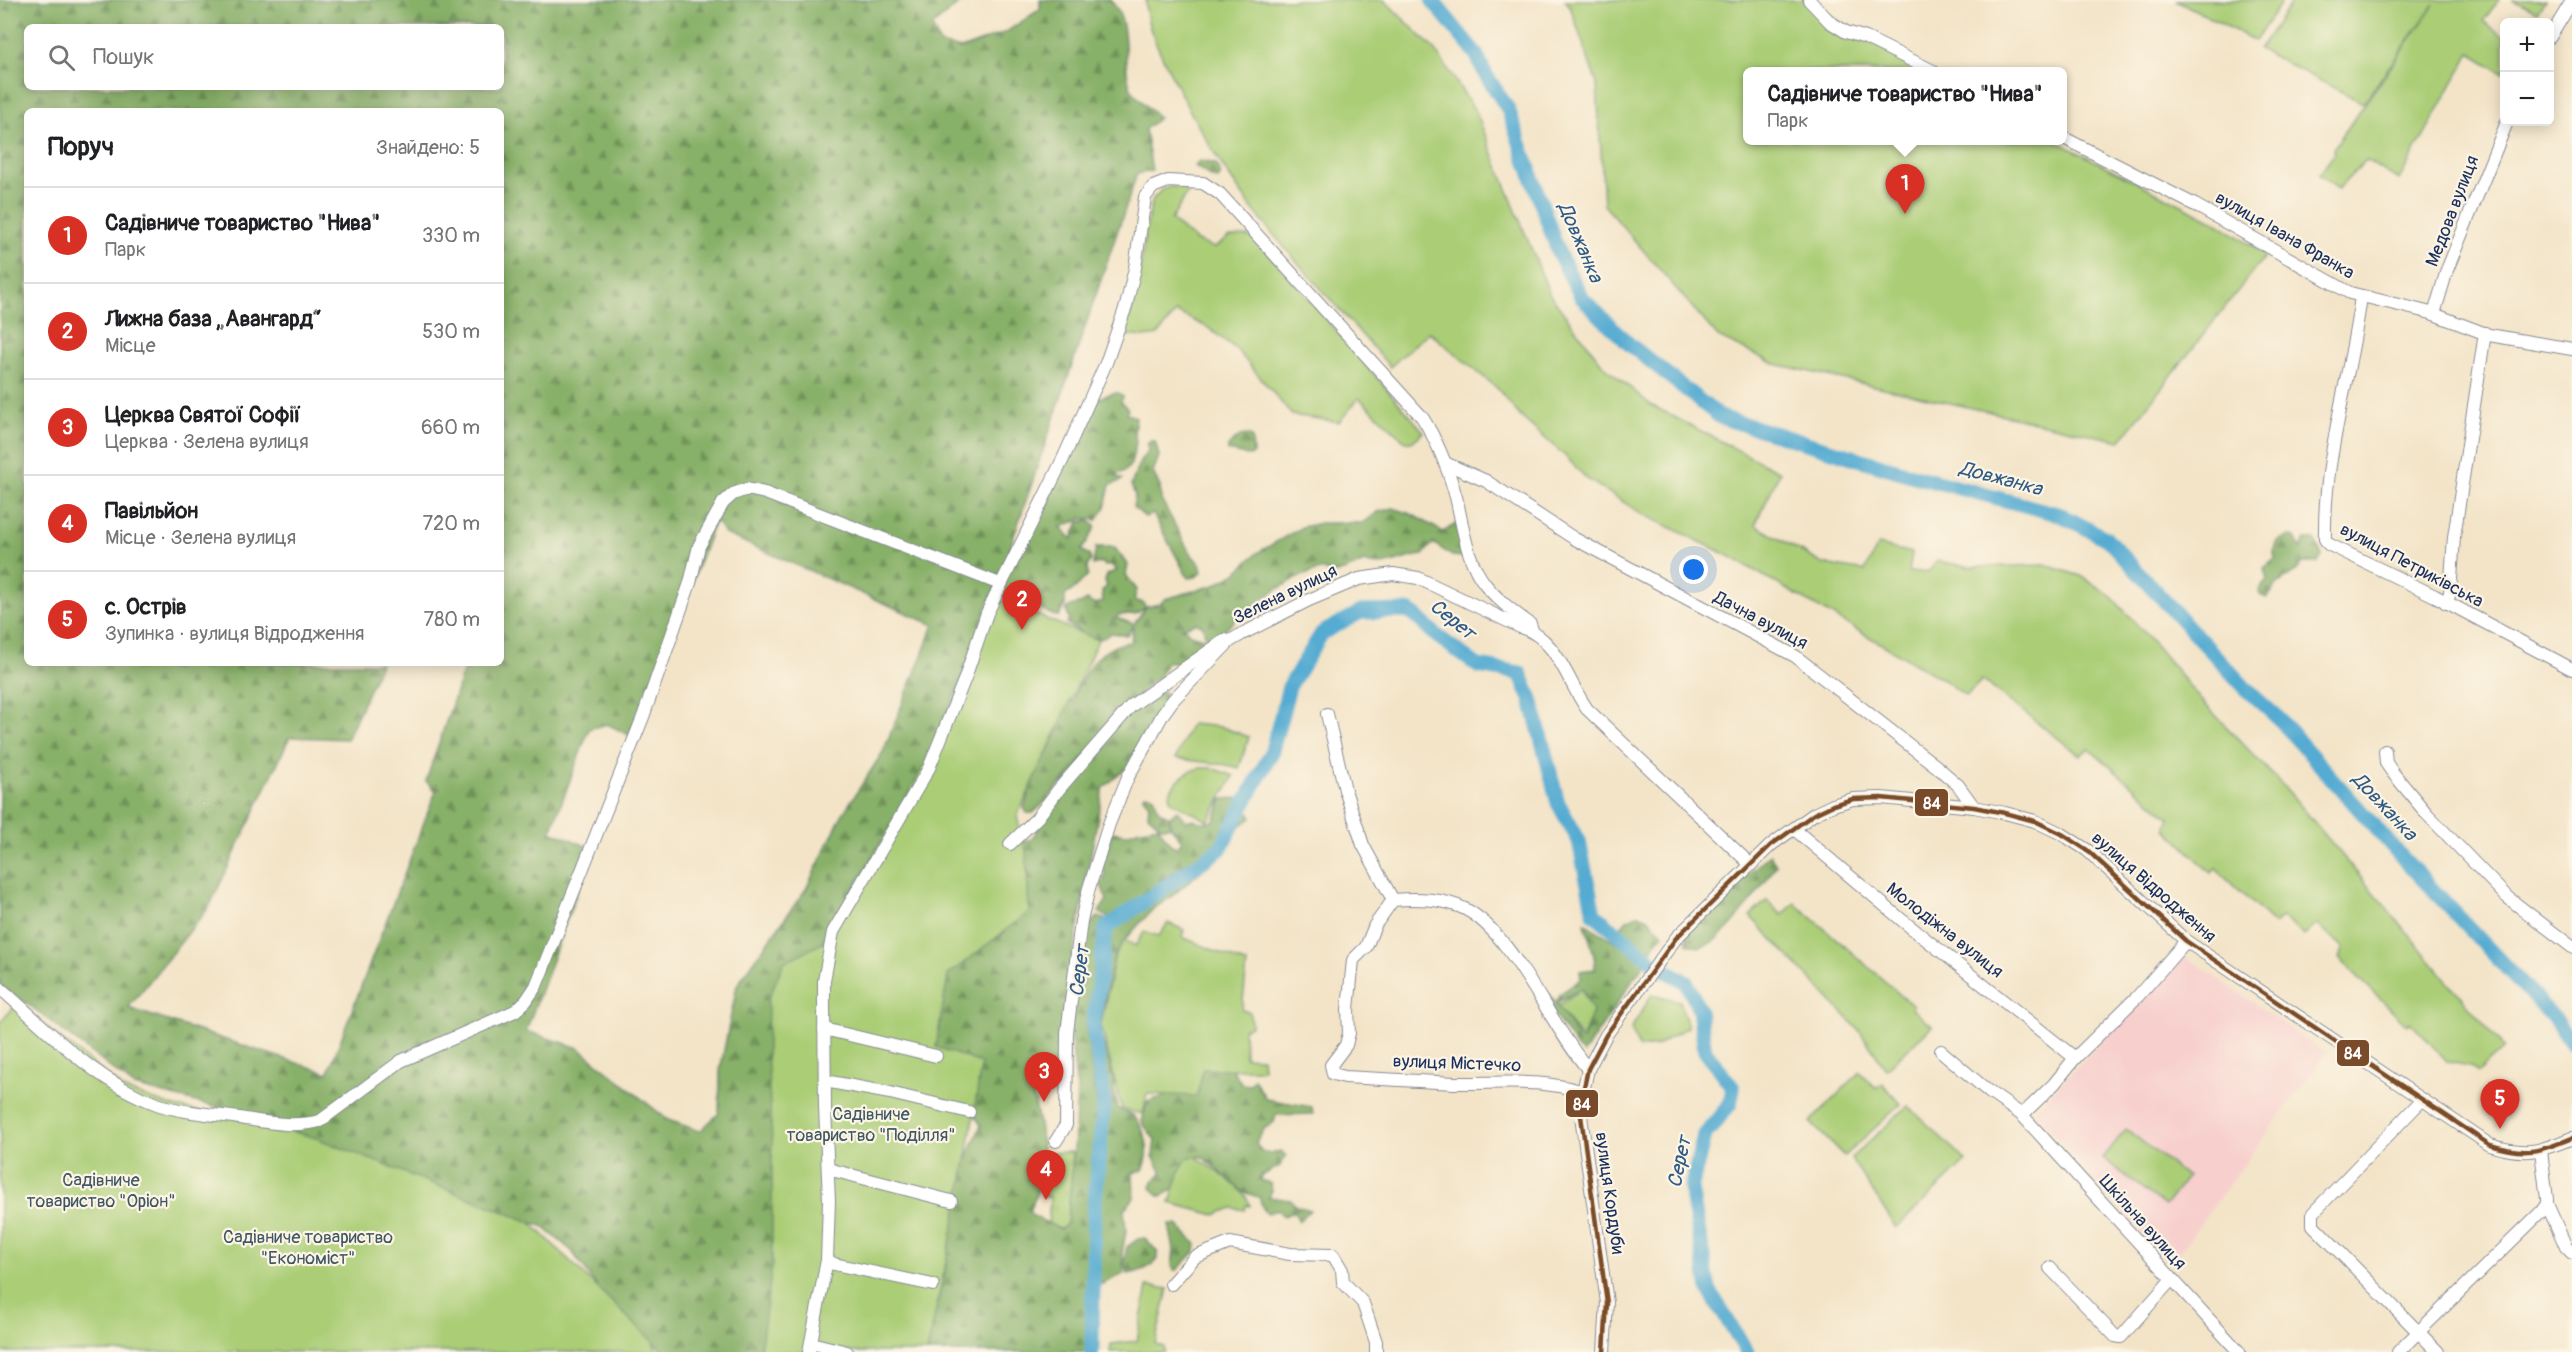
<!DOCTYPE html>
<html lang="uk">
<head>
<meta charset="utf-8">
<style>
	body { margin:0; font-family:Pangolin,sans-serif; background:#f6f6f6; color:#202124 }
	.controls { position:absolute; right:18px; top:18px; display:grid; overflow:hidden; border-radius:9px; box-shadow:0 3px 15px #0003 }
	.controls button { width:54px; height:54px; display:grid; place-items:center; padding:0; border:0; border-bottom:2px solid #e0e0e0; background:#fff; color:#202124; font:30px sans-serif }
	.you { position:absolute; left:1694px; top:570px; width:21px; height:21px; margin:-15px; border:4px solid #fff; border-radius:50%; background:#1a73e8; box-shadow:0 0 0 9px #1a73e833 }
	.badge { display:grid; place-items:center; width:39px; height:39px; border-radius:50%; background:#d93025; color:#fff; font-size:20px; font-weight:700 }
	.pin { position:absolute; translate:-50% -50px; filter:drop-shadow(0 2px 3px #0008) }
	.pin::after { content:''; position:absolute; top:32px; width:21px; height:18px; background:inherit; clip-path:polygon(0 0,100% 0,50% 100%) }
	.popup { position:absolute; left:1743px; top:67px; width:324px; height:78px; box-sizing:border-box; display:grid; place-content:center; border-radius:9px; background:#fff; filter:drop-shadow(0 2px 4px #0005); font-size:20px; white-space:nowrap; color:#757577 }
	.popup b { font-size:22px; color:#202124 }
	.popup::after { content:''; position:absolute; left:50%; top:100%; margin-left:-12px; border:12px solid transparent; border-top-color:#fff }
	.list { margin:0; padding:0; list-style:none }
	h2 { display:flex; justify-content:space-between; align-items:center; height:78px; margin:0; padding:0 24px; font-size:26px }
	h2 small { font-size:20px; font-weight:400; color:#757577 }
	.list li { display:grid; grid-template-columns:39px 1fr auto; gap:18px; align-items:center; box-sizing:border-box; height:96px; padding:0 24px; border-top:2px solid #e0e0e0 }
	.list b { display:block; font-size:22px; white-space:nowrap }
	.list p { margin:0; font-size:20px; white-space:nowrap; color:#757577 }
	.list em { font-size:20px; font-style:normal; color:#757577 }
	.icon { flex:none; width:33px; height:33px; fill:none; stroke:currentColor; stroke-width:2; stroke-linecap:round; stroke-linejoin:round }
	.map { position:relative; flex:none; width:2572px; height:1352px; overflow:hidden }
	.search { position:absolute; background:#fff; box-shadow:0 3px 15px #0003; left:24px; top:24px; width:480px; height:66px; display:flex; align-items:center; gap:15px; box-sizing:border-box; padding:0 21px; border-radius:9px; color:#757577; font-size:22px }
	.panel { position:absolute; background:#fff; box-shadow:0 3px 15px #0003; left:24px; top:108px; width:480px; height:558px; border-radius:9px }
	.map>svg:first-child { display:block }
</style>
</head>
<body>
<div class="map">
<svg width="2572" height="1352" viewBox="0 0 2572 1352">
	<defs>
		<pattern id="grass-tufts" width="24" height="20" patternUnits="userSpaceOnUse" patternTransform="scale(1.5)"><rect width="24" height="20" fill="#aacd76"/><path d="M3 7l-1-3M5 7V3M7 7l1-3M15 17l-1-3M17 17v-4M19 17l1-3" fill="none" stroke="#92b068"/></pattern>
		<pattern id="forest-firs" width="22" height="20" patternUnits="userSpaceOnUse" patternTransform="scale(1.5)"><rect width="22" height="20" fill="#87b067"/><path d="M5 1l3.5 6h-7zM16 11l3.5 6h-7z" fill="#6e9058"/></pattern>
	</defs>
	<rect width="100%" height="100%" fill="#fcf5e5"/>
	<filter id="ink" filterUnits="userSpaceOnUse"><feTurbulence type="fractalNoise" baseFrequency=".0167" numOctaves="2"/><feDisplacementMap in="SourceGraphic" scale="12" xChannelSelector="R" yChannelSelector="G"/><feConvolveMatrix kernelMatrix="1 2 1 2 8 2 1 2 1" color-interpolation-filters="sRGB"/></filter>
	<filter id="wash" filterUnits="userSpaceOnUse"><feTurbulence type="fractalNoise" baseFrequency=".008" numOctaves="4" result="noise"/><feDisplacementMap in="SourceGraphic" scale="24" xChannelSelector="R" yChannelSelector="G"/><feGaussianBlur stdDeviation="1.35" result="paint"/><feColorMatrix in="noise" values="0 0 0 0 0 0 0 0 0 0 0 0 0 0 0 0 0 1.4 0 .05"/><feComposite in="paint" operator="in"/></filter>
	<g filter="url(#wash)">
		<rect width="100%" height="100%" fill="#f3e4c8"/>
		<!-- built -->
		<path fill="#f7d0ce" d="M2183 955 2326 1053 2170 1265 2034 1112Z"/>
		<!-- grass -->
		<path fill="url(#grass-tufts)" stroke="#627e6a" stroke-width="1.5" d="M1072 1152 1074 1221 1070 1226 1058 1231 1048 1226 1050 1197 1043 1196 1046 1153Z"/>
		<!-- forest -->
		<g fill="url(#forest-firs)" stroke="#517062" stroke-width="1.5" fill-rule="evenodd">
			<path d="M0 0H963L932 26 940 44 961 49 1006 32 1040 9V0H1110C1132 20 1121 60 1130 86 1134 97 1151 109 1159 118L1145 129 1152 171 1137 174 1000 577 932 755 821 944 788 967 781 1204 763 1352H665L632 1326 602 1294 572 1251 542 1226 436 1190 270 1121 134 1086 28 1004 0 987ZM27 27H501V87H27ZM27 111H501V663H466L426 781 436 791 328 1073 128 1008 209 907 290 737 347 739 381 663H27ZM715 520 725 534 934 625 883 752 842 815 806 889 737 985 720 1070 719 1113 700 1131 668 1120 579 1048 526 1031 593 849 551 831 589 729 607 724 635 738Z"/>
			<path d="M1199 161 1216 164 1221 175 1218 179C1208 178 1204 170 1195 166Z"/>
			<path d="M1114 393H1119L1123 397 1121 402 1128 409 1126 414 1136 417 1134 431 1136 442 1131 464 1125 471 1115 475 1122 479 1121 481 1110 485 1105 508 1097 520 1083 518 1061 527 1072 539 1079 522 1089 520 1096 527C1090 535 1088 543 1081 550L1089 555 1091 560 1087 567 1088 575C1079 583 1076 590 1065 595V606L1059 616C1050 616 1048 612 1041 609 1025 603 1009 604 995 592L1092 409 1098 398Z"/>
			<path d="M1248 435 1252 438 1253 454 1250 456 1228 451V446L1240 436Z"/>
			<path d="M1151 441H1155L1159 456 1153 472 1160 487 1161 499 1190 553 1200 564 1202 572 1196 577 1188 578 1153 514 1145 517 1133 507 1135 495 1131 485 1141 460 1148 451 1147 444Z"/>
			<path d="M1393 508 1411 514 1443 532 1456 524 1466 555 1464 557 1452 556 1433 543 1423 555C1402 556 1386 571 1364 562 1356 566 1342 573 1333 573 1329 573 1325 569 1320 570 1285 578 1241 614 1215 638L1206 637 1202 625 1196 623 1181 628 1185 629 1190 634 1204 638 1206 647 1181 664 1168 661 1159 677 1150 683 1043 804 1033 813H1027L1024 808 1032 782 1059 729 1058 716 1062 707 1074 699C1074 689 1079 687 1083 678 1092 659 1110 644 1131 642L1133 626 1127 635 1111 633C1095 647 1083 633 1067 623L1069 619 1066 609C1072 603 1081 606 1087 600L1093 604 1103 602 1102 591 1107 586 1105 581 1107 575 1117 570 1111 565 1105 566 1102 562 1093 565 1096 547H1114L1128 565 1126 575 1137 590 1134 600 1144 603 1145 608 1135 614 1118 615 1116 618 1134 624 1146 607 1160 604 1165 599 1215 585 1236 573 1257 553 1302 527 1321 523H1363L1378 512Z"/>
			<path d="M2290 536 2295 538 2300 549 2305 540H2315L2322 556 2318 563H2303C2292 577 2292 573 2279 583 2273 587 2273 594 2266 598L2260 595 2259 591 2267 580 2264 568 2275 559 2274 552 2278 541Z"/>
			<path d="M1165 692 1166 696 1164 706 1146 728 1128 767 1103 788 1072 960 1063 1062 1033 1094C1042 1138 1051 1168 1029 1211L1033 1216 1060 1229 1067 1224 1074 1151 1077 1087 1069 1025 1086 927 1098 917 1105 919 1098 935 1101 951 1086 1025 1101 1133 1094 1150 1095 1201 1087 1234 1090 1352H925L944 1277 955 1211 952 1193 981 1125 963 1099 977 1066 963 1056 943 1062 932 1051 916 933 993 940C1014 931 1034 889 1027 867 1026 863 1022 858 1020 854L1001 851 1032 839 1069 775 1126 712 1155 693Z"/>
			<path d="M1145 794 1154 796 1158 810 1169 817 1170 824V816L1177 810 1186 821 1194 819C1200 823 1207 823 1214 821L1222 799 1241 798 1243 801C1228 845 1209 849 1174 872 1163 878 1155 889 1145 896 1134 904 1121 911 1109 918L1099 912 1107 900 1101 885 1106 874 1100 866 1106 855 1112 832 1127 834 1137 830 1158 826 1170 844 1177 848 1182 841 1170 825 1169 827H1161L1148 815 1149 804 1143 797Z"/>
			<path d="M1250 813 1251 818 1240 826 1225 851 1215 859 1171 897 1153 909 1123 942 1114 958 1102 1013 1101 1035 1114 1079V1090L1118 1108C1123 1113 1130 1111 1134 1116 1146 1131 1152 1152 1143 1170L1133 1173 1134 1198 1124 1210 1126 1230 1122 1253 1124 1273 1102 1284 1093 1274 1096 1262 1094 1255 1100 1248 1097 1243 1095 1201 1104 1131 1102 1123 1105 1115V1087L1097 1079 1093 1020 1104 942 1110 932 1127 914 1170 886 1189 868 1220 846 1242 816Z"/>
			<path d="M1770 854 1776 865C1764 884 1723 945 1700 947 1696 947 1690 944 1687 943L1686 932Z"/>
			<path d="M1639 914 1648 918 1663 934 1648 953 1634 944 1620 928 1627 920Z"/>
			<path d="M1585 923C1604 937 1628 945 1645 962L1584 1053 1578 1049 1537 990 1539 984C1556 998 1566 1019 1578 1038L1583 1040C1592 1017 1595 1010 1582 988L1556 1003 1560 994 1581 979 1580 971 1595 969C1596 953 1588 939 1585 923Z"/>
			<path d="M1208 1066H1230L1242 1084 1250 1085 1254 1079 1266 1099 1312 1107 1313 1114 1276 1115 1274 1122 1264 1129 1256 1142C1260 1155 1270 1154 1281 1151L1286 1156 1280 1166 1261 1176 1260 1180 1270 1183 1272 1190 1269 1197 1291 1200 1296 1206 1310 1210 1299 1221 1294 1211 1284 1216 1277 1210 1268 1213 1264 1211 1259 1197 1243 1192 1203 1157H1191L1181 1170 1178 1188 1160 1196 1151 1188 1153 1181 1162 1173 1153 1156 1155 1140 1142 1122 1147 1102 1173 1093Z"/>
			<path d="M1169 1225H1177L1196 1244 1195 1252 1177 1270H1174L1172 1266 1174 1250Z"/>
			<path d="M1145 1238 1157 1251 1158 1259C1153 1267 1138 1272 1128 1274L1124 1262 1127 1247 1138 1239Z"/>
		</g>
		<!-- green -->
		<g fill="#aacd76" stroke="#627e6a" stroke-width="1.5">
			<path d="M1146 0H1384L1436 51 1476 112 1550 295 1603 365 1651 405 1780 472 1755 525 1823 564 1865 571 1878 545 1912 553 1909 572 1929 571 1937 561 1971 567 2045 565 2081 576 2110 595 2151 640 2200 699 2289 792 2504 1048 2478 1072 2470 1066 2448 1062 2410 1022 2407 1025 2339 958 2344 948 2317 924 2304 936 2282 917 2274 924 2216 869 2211 873 2166 829 2170 818 2089 749 2080 755 1982 680 1966 696 1942 679 1731 557 1641 513 1587 479 1565 456 1521 417 1497 388 1429 332 1390 367C1349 320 1307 274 1267 227 1228 180 1192 119 1166 64 1157 46 1144 21 1146 0Z"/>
			<path d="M1565 0H1803L1921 71H1748V140L2056 141 2217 223 2266 255 2120 441 1775 364 1718 337 1604 205 1597 84 1570 6Z"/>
			<path d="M2176 0H2283L2255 41Z"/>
			<path d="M2293 0H2499L2483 21 2504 36V74L2470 53 2399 180 2366 160 2338 189 2319 175 2334 154 2333 149 2434 5 2363 103 2259 49Z"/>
			<path d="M2512 0H2545L2537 12Z"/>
			<path d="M1170 187H1191L1171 220 1197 241 1214 248 1229 237 1247 236 1257 240 1424 432 1412 442 1404 440 1359 398 1339 422 1292 415 1236 349 1207 327 1176 312 1158 335 1144 337 1125 335 1136 294 1148 219 1153 199 1163 189Z"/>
			<path d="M990 596 1098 640 1017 817 1026 850 1029 912 948 975 936 1047 981 1063C969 1161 947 1256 927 1352H760L772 1267V1142L767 1050 768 1000 784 962 825 942 950 719Z"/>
			<path d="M1191 724 1222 727 1249 737 1239 768C1218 761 1197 763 1176 758Z"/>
			<path d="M1199 768H1211L1234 776 1208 821 1171 801 1169 794C1176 780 1184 773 1199 768Z"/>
			<path d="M1767 900 1782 915 1795 903 1913 1006 1912 1009 1932 1026 1886 1069 1858 1029 1750 916Z"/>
			<path d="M1168 923 1184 930 1182 937 1247 964 1242 1010 1250 1012 1251 1026 1244 1029 1245 1057 1262 1058 1263 1069H1203L1197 1096 1147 1094 1143 1114 1122 1109 1101 1025 1114 959 1124 940 1136 946 1144 932 1159 936Z"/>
			<path d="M1581 989 1593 1011 1582 1040 1558 1006Z"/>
			<path d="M1652 994 1680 1001 1688 1027 1656 1046 1639 1048 1631 1029Z"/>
			<path d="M17 1003 125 1090 175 1107 255 1121 316 1138 530 1222 653 1342 657 1352H0V1023Z"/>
			<path d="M1860 1072 1876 1089 1883 1084 1901 1104 1844 1156 1810 1122Z"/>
			<path d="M1908 1106 1966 1161 1896 1228 1851 1158Z"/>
			<path d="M2126 1129 2187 1177 2165 1206 2103 1158Z"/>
			<path d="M1195 1156C1208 1166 1248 1190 1250 1206L1246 1205 1245 1210 1232 1208 1215 1215 1170 1203 1179 1174 1186 1160Z"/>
			<path d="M1147 1286 1168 1289 1155 1344 1164 1347V1352H1110L1111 1344 1137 1341Z"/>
		</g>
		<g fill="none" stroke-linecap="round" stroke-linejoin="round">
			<!-- river -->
			<g stroke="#54abd1" stroke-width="15">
				<path d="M1432 0 1476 54 1486 75 1508 109 1559 254 1582 298 1629 344 1720 417 1918 477 2061 515 2107 539 2249 692 2278 718 2400 855 2553 1017 2572 1045"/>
				<path d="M1092 1352 1094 1211 1104 1101 1093 1025 1106 928 1220 849 1271 754 1289 687 1322 633 1361 612 1410 611 1437 636 1478 666 1520 673 1531 699 1558 803 1579 841 1594 914 1654 963 1687 983 1699 1010 1705 1051 1733 1088 1730 1104 1704 1136 1691 1189 1709 1290 1747 1352"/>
			</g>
		</g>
	</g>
	<g filter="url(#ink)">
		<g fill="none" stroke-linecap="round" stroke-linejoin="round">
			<defs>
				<g id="minor">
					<path d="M1809 0 1830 22 1846 32 1866 38 1933 71"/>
					<path d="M2550 37 2572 1"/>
					<path d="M2062 137 2195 205 2350 293 2431 313 2489 335 2572 349"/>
					<path d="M2361 296C2351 377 2323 457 2325 539L2328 544 2435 596 2572 669"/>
					<path d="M2434 314 2447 270 2507 122"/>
					<path d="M1445 463 1486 481 1575 539 1795 656 1936 766 1958 785 1974 807"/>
					<path d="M2446 603 2450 593 2454 537 2485 333"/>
					<path d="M1327 714 1345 790 1363 845 1393 900"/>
					<path d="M2385 751 2386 763 2393 773 2427 814 2507 897 2572 947"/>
					<path d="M1794 829 1903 921 2075 1058"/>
					<path d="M1010 844 1037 818 1059 789 1131 706 1225 640"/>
					<path d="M0 988C48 1030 95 1082 157 1104 183 1113 212 1114 239 1118 266 1122 293 1128 320 1121L401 1061 515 1011 526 1001 536 986 643 717 690 583 699 546 723 503 733 494 747 489 765 493 1000 584"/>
					<path d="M824 1029 936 1056"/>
					<path d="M1941 1051 1989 1092 2022 1115 2239 1352"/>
					<path d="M825 1081 890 1093 969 1112"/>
					<path d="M1583 1092C1541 1078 1498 1084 1455 1083 1418 1081 1382 1079 1345 1077L1333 1074 1331 1065 1346 1045 1349 1033 1348 1009 1353 960 1366 947 1375 925 1393 900C1417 898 1443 898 1465 909 1513 933 1550 1026 1588 1069"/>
					<path d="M2422 1100 2313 1213V1225L2319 1231 2438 1352"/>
					<path d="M2022 1115 2054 1084 2075 1058 2138 996 2186 941"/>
					<path d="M1056 1141 1066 1125 1067 1033 1081 921 1089 888 1109 824 1128 777 1163 714 1173 700 1230 641 1242 634 1309 600 1359 579 1393 574 1418 578 1520 627C1557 637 1567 681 1587 709L1750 864"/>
					<path d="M828 1169 951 1201"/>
					<path d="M2547 1204 2566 1247 2572 1253"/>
					<path d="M827 1260 834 1264 933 1285"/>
					<path d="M2050 1268 2115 1336 2121 1337 2171 1280"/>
					<path d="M1171 1284 1195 1257 1230 1243 1290 1254 1333 1255 1342 1270 1343 1282 1363 1303 1376 1342V1352"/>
					<path d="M811 1343 847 1352"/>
					<path d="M809 1352 827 1260 829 1201 825 1108 824 1003V981L833 932 929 768 965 678 987 613 1063 459 1106 363 1126 306 1135 268 1145 197 1153 187 1168 181 1203 183 1220 194 1422 417C1438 442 1448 468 1456 497 1463 525 1466 561 1485 584 1497 600 1514 612 1530 624L1532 630"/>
					<path d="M1604 1352 1607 1303 1581 1116 1583 1092 1588 1069 1606 1035 1676 938 1771 845 1814 814 1833 805 1853 799 1881 798 1974 807 2005 813 2035 821 2062 834 2087 850 2186 941 2490 1145C2525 1156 2539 1152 2572 1138"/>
					<path d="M2398 1352 2541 1212 2547 1204V1199L2541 1151"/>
				</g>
			</defs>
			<!-- minor casing -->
			<use href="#minor" stroke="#878a93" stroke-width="14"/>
			<!-- minor -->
			<use href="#minor" stroke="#fff" stroke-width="12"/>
			<defs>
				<path id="bus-1" d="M1604 1352 1607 1303 1581 1116 1583 1092 1588 1069 1606 1035 1676 938 1771 845 1814 814 1833 805 1853 799 1881 798 1974 807 2005 813 2035 821 2062 834 2087 850 2186 941 2490 1145C2525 1156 2539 1152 2572 1138"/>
			</defs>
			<!-- bus-1 casing -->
			<use href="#bus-1" stroke="#fcf5e5" stroke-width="9"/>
			<!-- bus-1 -->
			<use href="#bus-1" stroke="#7a4b2a" stroke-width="4.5"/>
		</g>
	</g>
	<g text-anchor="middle" stroke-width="4.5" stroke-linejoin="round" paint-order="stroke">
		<!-- street labels -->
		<g font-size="18" fill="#1b2f5e" stroke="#fcf5e5">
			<text transform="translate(2452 211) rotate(-69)" y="6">Медова вулиця</text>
			<text transform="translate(2285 235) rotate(30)" y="6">вулиця Івана Франка</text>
			<text transform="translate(2412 565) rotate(28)" y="6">вулиця Петриківська</text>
			<text transform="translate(1285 594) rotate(-26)" y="6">Зелена вулиця</text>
			<text transform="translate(1761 620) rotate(28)" y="6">Дачна вулиця</text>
			<text transform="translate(2154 887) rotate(41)" y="6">вулиця Відродження</text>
			<text transform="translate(1945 930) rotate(38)" y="6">Молодіжна вулиця</text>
			<text transform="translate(1457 1063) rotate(2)" y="6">вулиця Містечко</text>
			<text transform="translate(1610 1193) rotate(82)" y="6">вулиця Кордуби</text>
			<text transform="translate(2143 1222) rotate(48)" y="6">Шкільна вулиця</text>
		</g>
		<!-- park labels -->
		<g font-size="18" fill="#3f5664" stroke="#fcf5e5">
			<text x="871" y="1120">Садівниче<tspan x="871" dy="21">товариство "Поділля"</tspan></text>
			<text x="101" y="1186">Садівниче<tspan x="101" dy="21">товариство "Оріон"</tspan></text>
			<text x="308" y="1243">Садівниче товариство<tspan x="308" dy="21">"Економіст"</tspan></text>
		</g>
		<!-- water labels -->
		<g font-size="20" font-style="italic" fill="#2f5a86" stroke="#fcf5e5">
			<text transform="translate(1581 242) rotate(67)" y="7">Довжанка</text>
			<text transform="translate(2001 478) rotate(15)" y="7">Довжанка</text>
			<text transform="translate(1453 619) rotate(39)" y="7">Серет</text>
			<text transform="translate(2385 806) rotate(47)" y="7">Довжанка</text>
			<text transform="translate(1079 971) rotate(-83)" y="7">Серет</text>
			<text transform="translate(1679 1162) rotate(-78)" y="7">Серет</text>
		</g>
	</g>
	<g stroke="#fcf5e5" stroke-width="2">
		<rect x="1914" y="788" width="35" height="29" rx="6" fill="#7a4b2a"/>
		<rect x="2336" y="1039" width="34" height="28" rx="6" fill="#7a4b2a"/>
		<rect x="1565" y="1089" width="34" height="29" rx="6" fill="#7a4b2a"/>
	</g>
	<g font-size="16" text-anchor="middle" font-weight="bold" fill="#fff">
		<text x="1932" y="809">84</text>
		<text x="2353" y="1059">84</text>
		<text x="1582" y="1110">84</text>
	</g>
</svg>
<div class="controls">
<button>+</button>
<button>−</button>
</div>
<div class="you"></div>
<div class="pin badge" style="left:1905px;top:214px">1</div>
<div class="popup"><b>Садівниче товариство &quot;Нива&quot;</b>Парк</div>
<div class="pin badge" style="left:1022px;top:630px">2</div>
<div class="pin badge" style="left:1044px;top:1102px">3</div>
<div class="pin badge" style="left:1046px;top:1200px">4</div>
<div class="pin badge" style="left:2500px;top:1129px">5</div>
<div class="search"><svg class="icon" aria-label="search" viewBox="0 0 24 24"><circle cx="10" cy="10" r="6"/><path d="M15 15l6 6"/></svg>Пошук</div>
<section class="panel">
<h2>Поруч<small>Знайдено: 5</small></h2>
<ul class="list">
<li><span class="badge">1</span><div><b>Садівниче товариство &quot;Нива&quot;</b><p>Парк</p></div><em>330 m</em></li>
<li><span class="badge">2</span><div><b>Лижна база „Авангард“</b><p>Місце</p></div><em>530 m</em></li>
<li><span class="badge">3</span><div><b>Церква Святої Софії</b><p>Церква · Зелена вулиця</p></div><em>660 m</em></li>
<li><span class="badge">4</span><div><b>Павільйон</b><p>Місце · Зелена вулиця</p></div><em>720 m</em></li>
<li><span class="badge">5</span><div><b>с. Острів</b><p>Зупинка · вулиця Відродження</p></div><em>780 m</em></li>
</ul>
</section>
</div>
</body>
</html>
